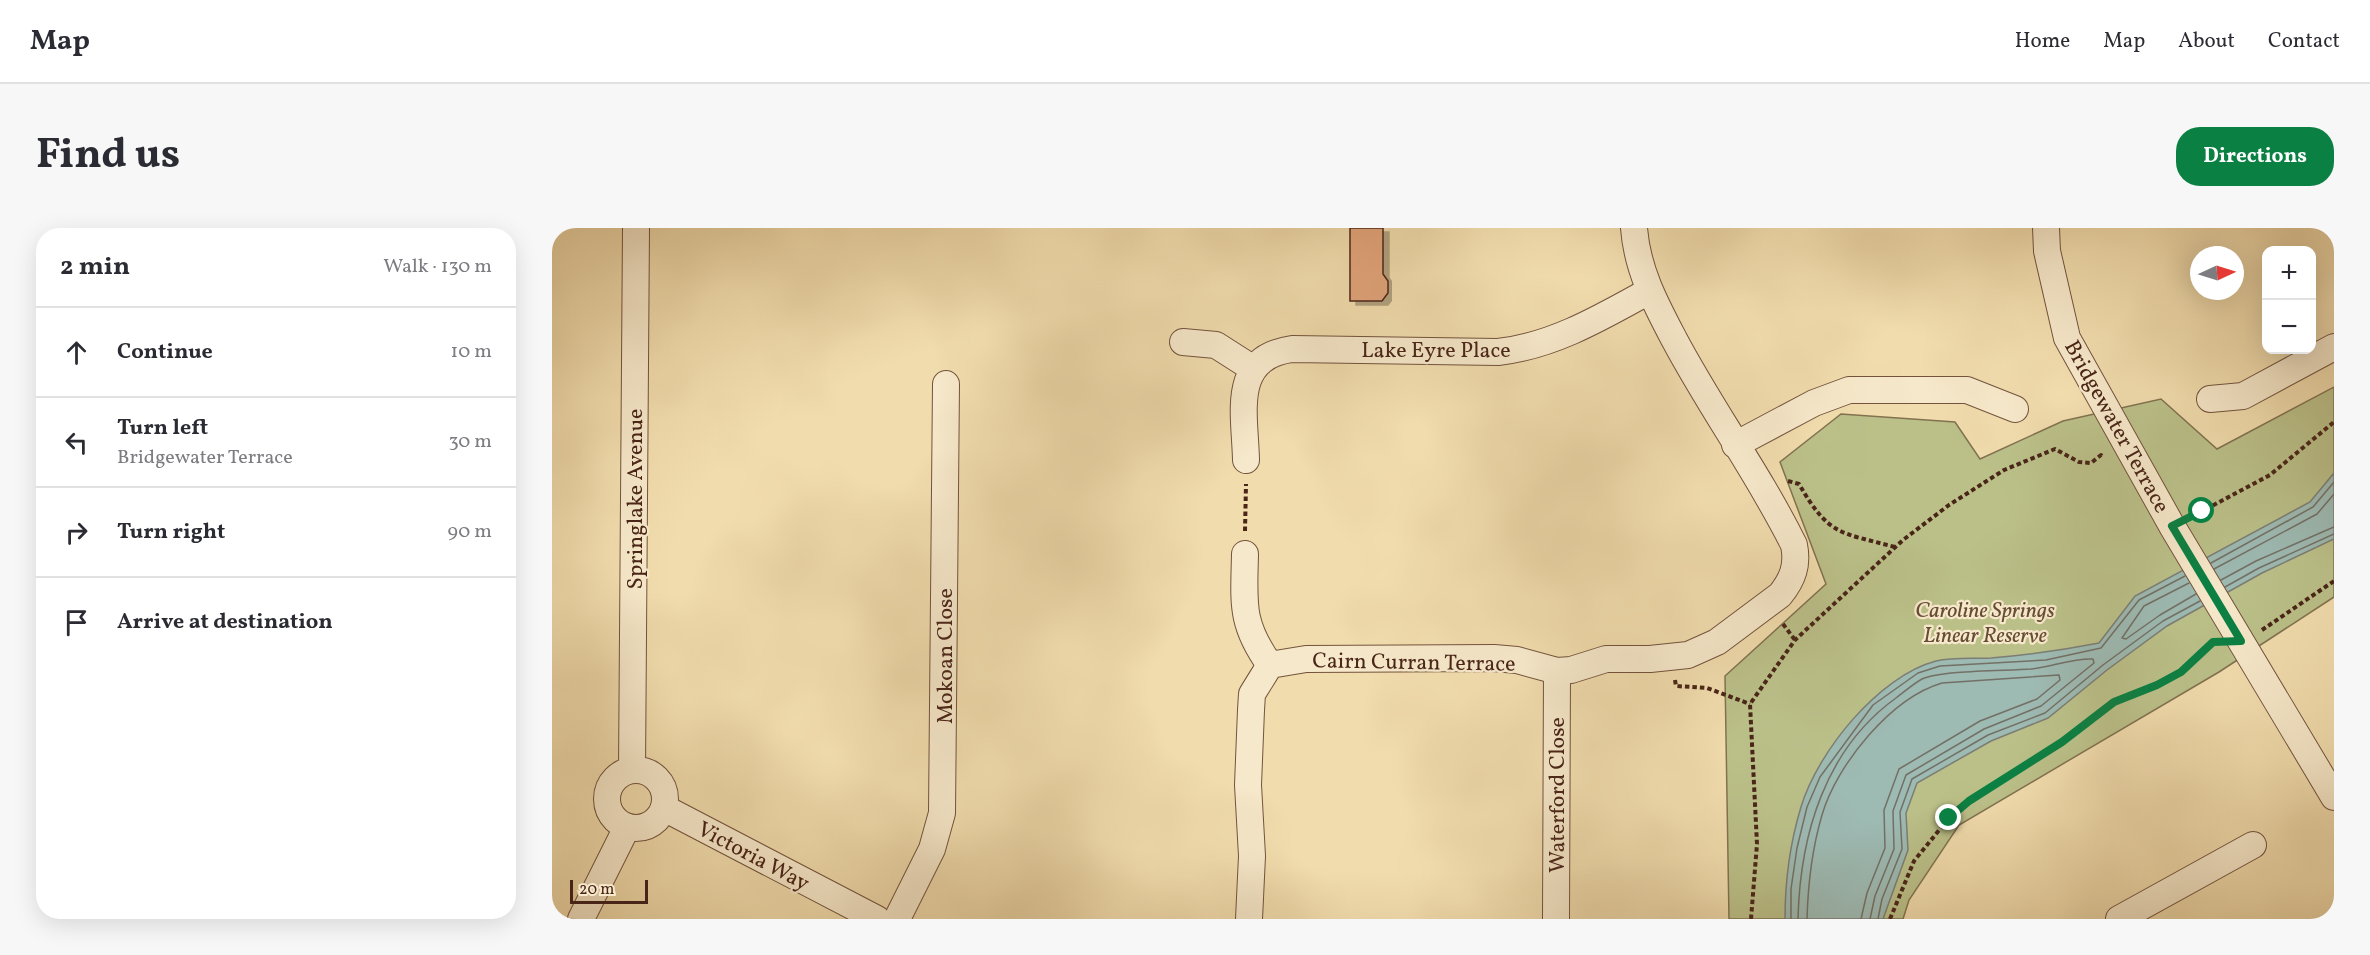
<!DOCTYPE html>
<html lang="en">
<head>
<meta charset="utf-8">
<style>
	body { margin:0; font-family:Vollkorn,serif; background:#f7f7f7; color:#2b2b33 }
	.controls { position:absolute; right:18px; top:18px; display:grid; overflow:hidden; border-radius:12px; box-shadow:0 6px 24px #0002 }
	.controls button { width:54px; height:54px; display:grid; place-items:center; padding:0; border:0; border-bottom:2px solid #e1e1e2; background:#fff; color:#2b2b33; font:30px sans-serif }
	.compass { position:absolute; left:1638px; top:18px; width:54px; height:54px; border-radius:50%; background:#fff; box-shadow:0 6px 24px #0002; rotate:86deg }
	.scale { position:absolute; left:18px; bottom:15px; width:78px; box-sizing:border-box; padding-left:6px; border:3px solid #492518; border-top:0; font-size:16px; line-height:21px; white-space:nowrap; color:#492518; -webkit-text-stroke:4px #f6e8ca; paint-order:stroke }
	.stop { position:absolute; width:18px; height:18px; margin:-14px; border:4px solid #0b8043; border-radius:50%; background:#fff }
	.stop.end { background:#0b8043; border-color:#fff; box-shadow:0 2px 6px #0008 }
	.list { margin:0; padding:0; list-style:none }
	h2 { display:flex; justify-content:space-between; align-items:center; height:78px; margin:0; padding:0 24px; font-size:26px }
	h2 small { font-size:20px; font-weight:400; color:#7c7c81 }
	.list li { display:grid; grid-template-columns:39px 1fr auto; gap:18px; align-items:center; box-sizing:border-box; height:90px; padding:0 24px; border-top:2px solid #e1e1e2 }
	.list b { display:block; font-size:22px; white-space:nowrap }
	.list p { margin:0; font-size:20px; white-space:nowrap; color:#7c7c81 }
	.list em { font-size:20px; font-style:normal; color:#7c7c81 }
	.icon { flex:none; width:33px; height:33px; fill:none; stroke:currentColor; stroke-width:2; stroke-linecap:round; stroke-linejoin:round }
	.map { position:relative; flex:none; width:1782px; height:691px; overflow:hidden; border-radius:24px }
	header { display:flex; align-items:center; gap:36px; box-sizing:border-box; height:84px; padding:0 30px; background:#fff; border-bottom:2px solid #e1e1e2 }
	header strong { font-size:28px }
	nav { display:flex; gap:33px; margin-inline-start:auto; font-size:21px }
	.intro { display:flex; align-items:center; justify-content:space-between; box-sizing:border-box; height:144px; padding:0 36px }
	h1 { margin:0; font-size:42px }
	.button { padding:15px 27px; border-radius:24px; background:#0b8043; color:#fff; font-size:21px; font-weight:700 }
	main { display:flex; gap:36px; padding:0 36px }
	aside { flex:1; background:#fff; border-radius:24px; box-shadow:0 6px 24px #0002 }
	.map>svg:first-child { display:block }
</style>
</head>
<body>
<header>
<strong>Map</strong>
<nav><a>Home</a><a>Map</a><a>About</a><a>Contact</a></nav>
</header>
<div class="intro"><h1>Find us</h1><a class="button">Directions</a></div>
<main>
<aside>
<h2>2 min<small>Walk · 130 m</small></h2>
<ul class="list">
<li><svg class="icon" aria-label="ahead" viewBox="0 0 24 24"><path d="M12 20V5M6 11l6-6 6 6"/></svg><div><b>Continue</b></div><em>10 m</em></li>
<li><svg class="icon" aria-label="left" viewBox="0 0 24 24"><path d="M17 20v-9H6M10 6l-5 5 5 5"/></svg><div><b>Turn left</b><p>Bridgewater Terrace</p></div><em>30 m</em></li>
<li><svg class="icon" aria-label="right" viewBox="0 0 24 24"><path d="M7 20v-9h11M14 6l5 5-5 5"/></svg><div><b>Turn right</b></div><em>90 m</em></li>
<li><svg class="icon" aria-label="arrive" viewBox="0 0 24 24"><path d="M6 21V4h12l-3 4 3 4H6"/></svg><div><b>Arrive at destination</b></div></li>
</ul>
</aside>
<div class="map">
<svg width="1782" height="691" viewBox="0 0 1782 691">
	<defs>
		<filter id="shadow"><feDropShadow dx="6" dy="4" stdDeviation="0" flood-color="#0004"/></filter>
	</defs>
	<rect width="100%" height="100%" fill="#f1dcad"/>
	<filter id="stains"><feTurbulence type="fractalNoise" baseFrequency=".00333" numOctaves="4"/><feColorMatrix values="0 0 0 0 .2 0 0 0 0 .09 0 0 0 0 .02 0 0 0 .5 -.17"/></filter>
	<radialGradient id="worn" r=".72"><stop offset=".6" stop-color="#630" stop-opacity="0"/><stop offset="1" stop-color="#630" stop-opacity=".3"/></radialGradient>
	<!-- green -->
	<path fill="#bbc089" stroke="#827250" stroke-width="1.5" d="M1782 159V369L1667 444 1407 597 1357 672 1351 691H1177L1173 448 1274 356 1228 234 1289 186 1403 194 1428 231 1511 193 1609 171 1665 221Z"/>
	<!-- water -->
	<path fill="#9dbab3" stroke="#7b7e75" stroke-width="1.5" d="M1782 245V311L1710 345 1615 398 1555 442 1496 490 1439 513 1365 555 1354 585 1356 622 1331 691H1233C1233 653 1238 615 1249 579 1266 523 1327 448 1384 433 1401 429 1421 431 1439 430 1476 427 1511 422 1547 415L1583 368 1758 274Z"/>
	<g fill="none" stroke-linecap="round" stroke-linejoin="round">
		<!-- shore -->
		<g stroke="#737066" stroke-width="1.5">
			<path d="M1659 335 1761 279 1782 254"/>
			<path d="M1662 341 1765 286 1782 266"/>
			<path d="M1669 352 1704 333 1782 299"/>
			<path d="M1637 355 1592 378 1570 410 1574 411 1608 387 1644 366"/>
			<path d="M1673 359 1707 340 1782 306"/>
			<path d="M1239 691V661L1245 620 1255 579 1268 549 1321 477 1366 445 1388 438 1494 432 1549 420 1587 372 1633 348"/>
			<path d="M1246 691C1248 607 1273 521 1344 470 1352 464 1361 456 1370 451 1390 442 1453 443 1479 441 1499 439 1521 430 1541 431L1542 435 1489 478 1432 501 1354 547 1341 583 1342 621 1323 668 1318 691"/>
			<path d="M1255 691C1256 655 1260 621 1270 587 1285 536 1339 470 1390 455L1507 447 1508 452 1485 471 1428 493 1347 541 1332 582 1333 620 1315 665 1309 691"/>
			<path d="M1326 691 1330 671 1350 621 1348 584 1360 551 1436 507 1493 485 1551 437 1611 393 1648 373"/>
		</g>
	</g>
	<!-- building -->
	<path fill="#e2a47a" stroke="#492518" stroke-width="1.5" filter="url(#shadow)" d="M798 0H831V46L836 53V65L830 73H798Z"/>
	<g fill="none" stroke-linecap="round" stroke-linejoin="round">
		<defs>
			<g id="street">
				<path d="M1494 0 1495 23 1515 110 1620 298 1782 569"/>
				<path d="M631 114 664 117 700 140"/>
				<path d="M1658 171 1691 168 1782 119"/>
				<path d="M1183 217 1262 175 1297 162H1415L1463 181"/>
				<path d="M694 232C693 185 678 130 740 121L946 124C1001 118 1050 89 1097 63"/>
				<path d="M693 326C692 375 688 395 718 437"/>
				<path d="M80 542 84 0"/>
				<circle cx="84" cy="571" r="29"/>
				<path d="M112 580 325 691"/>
				<path d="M29 691 75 599"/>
				<path d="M345 691 380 621 390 585 394 156"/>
				<path d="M697 691 700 628 696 557 699 482 700 466 718 437 754 431 942 430 965 432 1005 443 1019 442 1054 431H1098L1136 427 1165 414 1228 367C1241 351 1246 337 1242 317 1207 246 1159 181 1122 111 1103 75 1085 41 1082 0"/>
				<path d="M1004 691 1005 443"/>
				<path d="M1567 691 1701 617"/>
			</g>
		</defs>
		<!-- street casing -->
		<use href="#street" stroke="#73533d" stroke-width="28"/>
		<!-- path -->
		<g stroke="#492518" stroke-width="4" stroke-dasharray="4.5 3" stroke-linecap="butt">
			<path d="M1236 253 1247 256C1277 308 1287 304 1343 319"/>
			<path d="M1641 288 1718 247 1782 194"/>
			<path d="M693 303 694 256"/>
			<path d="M1231 396 1243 412"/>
			<path d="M1710 402 1782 353"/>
			<path d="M1123 452 1124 458 1155 460 1198 476"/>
			<path d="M1199 691 1205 616 1198 476 1243 412 1351 312 1397 277 1452 242 1503 221 1527 234 1539 235 1549 227 1550 229"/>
			<path d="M1338 691 1362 633 1397 590 1417 573 1510 514 1562 474 1605 457 1629 444 1660 415"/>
		</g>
		<!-- street -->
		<use href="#street" stroke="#f6e8ca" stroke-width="26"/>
	</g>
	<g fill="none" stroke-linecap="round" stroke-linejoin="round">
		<!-- route -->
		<path stroke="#0b8043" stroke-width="8" d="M1397 590 1417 573 1510 514 1562 474 1605 457 1629 444 1661 414 1689 413 1620 298 1650 283"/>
	</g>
	<g text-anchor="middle" stroke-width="4.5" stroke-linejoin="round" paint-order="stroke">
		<!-- street labels -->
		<g font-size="22" fill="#492518" stroke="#f6e8ca">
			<text x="884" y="129">Lake Eyre Place</text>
			<text transform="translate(1566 198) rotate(61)" y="8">Bridgewater Terrace</text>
			<text transform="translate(82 271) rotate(-90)" y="8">Springlake Avenue</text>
			<text transform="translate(392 428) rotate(-90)" y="8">Mokoan Close</text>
			<text transform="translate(862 433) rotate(1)" y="8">Cairn Curran Terrace</text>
			<text transform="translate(1004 567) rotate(-90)" y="8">Waterford Close</text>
			<text transform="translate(202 627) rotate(28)" y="8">Victoria Way</text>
		</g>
		<!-- park labels -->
		<g font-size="22" font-style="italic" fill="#664c34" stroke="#f6e8ca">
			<text x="1433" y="389">Caroline Springs<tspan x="1433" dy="25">Linear Reserve</tspan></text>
		</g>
	</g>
	<rect width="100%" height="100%" filter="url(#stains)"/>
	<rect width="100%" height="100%" fill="url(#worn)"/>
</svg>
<div class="controls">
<button>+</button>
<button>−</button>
</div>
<svg class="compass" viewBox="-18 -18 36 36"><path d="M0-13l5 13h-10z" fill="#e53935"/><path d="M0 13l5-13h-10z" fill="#7c7c81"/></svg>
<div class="scale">20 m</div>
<div class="stop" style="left:1650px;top:283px"></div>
<div class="stop end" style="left:1397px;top:590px"></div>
</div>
</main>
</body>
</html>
